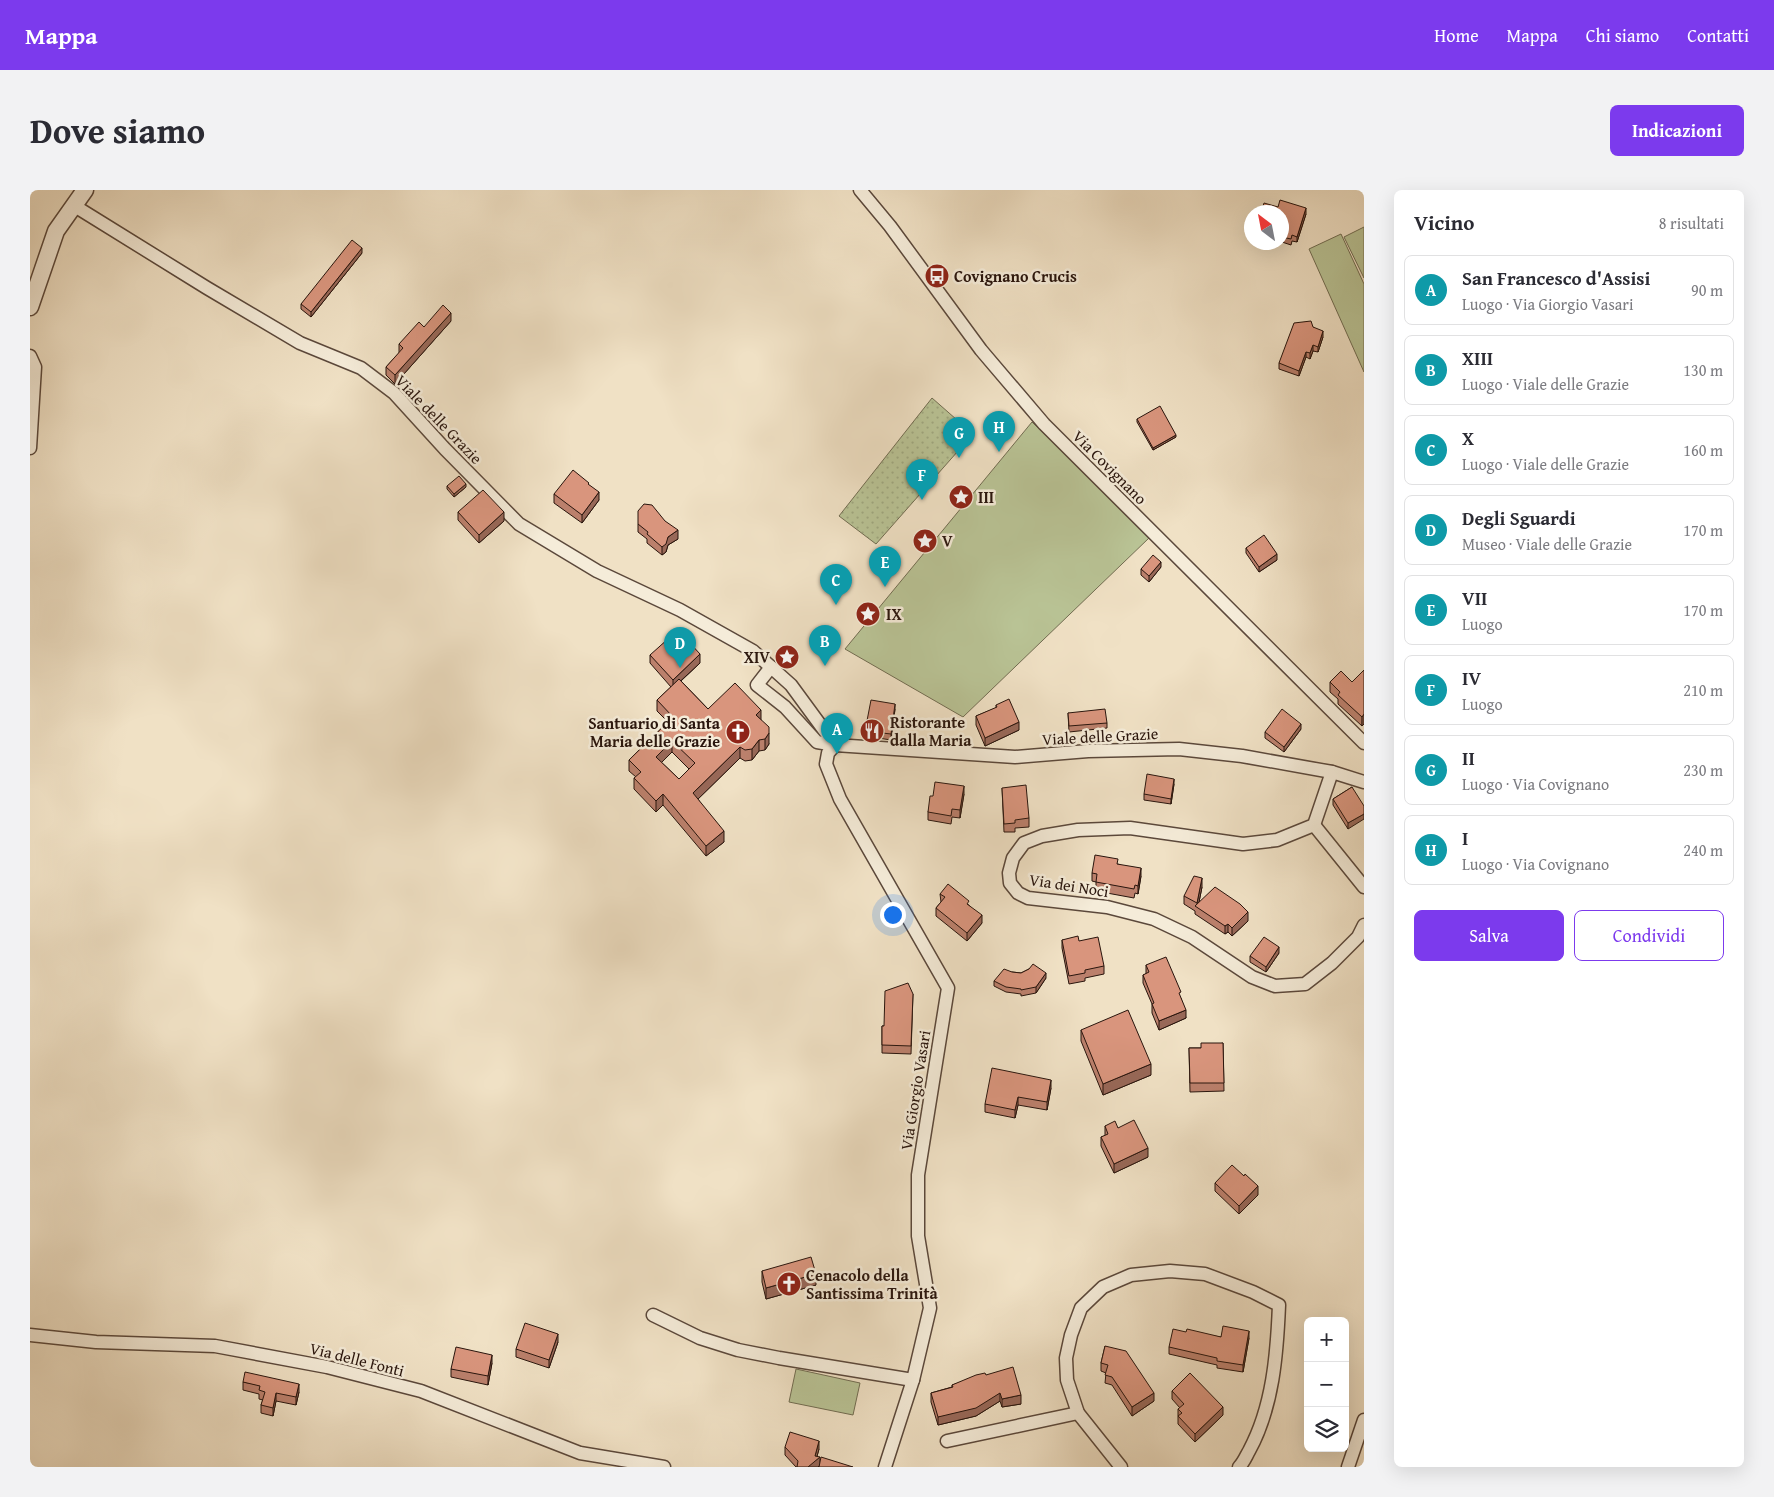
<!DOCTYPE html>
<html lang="it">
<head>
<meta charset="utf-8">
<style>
	body { margin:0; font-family:"Gentium Book Plus",serif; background:#f2f2f3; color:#2b2b33 }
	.controls { position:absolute; right:15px; bottom:15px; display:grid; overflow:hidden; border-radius:8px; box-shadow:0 5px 20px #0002 }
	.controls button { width:45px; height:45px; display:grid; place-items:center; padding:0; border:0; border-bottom:1px solid #e1e1e2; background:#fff; color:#2b2b33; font:25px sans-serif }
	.compass { position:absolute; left:1214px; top:15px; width:45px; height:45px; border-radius:50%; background:#fff; box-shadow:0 5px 20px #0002; rotate:328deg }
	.you { position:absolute; left:862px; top:724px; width:18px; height:18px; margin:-12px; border:4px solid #fff; border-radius:50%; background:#1a73e8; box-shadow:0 0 0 8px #1a73e833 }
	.badge { display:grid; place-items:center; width:32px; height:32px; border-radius:50%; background:#7c3aed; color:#fff; font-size:16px; font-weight:700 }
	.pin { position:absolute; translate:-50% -41px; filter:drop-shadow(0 1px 2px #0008) }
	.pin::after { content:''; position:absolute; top:26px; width:18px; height:15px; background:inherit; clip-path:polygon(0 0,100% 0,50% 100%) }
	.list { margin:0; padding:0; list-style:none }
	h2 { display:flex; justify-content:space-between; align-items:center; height:65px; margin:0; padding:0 20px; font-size:21px }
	h2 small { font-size:16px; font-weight:400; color:#7c7c81 }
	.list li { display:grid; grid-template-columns:32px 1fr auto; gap:15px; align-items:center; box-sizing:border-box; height:70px; margin:0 10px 10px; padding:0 10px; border:1px solid #e1e1e2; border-radius:8px }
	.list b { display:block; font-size:19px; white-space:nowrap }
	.list p { margin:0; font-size:16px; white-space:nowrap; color:#7c7c81 }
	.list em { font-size:16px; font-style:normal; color:#7c7c81 }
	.actions { display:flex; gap:10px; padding:15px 20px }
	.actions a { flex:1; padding:11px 0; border:1px solid #7c3aed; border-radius:8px; text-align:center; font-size:18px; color:#7c3aed }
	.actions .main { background:#7c3aed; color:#fff }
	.icon { flex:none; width:28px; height:28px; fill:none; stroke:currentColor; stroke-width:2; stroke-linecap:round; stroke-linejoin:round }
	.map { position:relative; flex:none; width:1334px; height:1277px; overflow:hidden; border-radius:8px }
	header { display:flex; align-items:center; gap:30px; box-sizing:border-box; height:70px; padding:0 25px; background:#7c3aed; color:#fff }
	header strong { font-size:24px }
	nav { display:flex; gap:28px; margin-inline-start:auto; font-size:18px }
	.intro { display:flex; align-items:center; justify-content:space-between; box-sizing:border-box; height:120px; padding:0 30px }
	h1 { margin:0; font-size:35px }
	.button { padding:12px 22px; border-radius:8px; background:#7c3aed; color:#fff; font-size:18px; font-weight:700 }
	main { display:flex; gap:30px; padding:0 30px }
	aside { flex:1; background:#fff; border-radius:8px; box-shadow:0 5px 20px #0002 }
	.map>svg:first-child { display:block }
</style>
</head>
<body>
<header>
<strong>Mappa</strong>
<nav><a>Home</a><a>Mappa</a><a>Chi siamo</a><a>Contatti</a></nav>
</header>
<div class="intro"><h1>Dove siamo</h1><a class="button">Indicazioni</a></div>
<main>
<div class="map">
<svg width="1334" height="1277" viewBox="0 0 1334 1277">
	<defs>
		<pattern id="park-dots" width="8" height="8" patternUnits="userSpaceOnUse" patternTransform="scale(1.25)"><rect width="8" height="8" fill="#b9c395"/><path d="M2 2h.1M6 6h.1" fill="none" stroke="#9fa77f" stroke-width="1.8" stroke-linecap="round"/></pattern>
	</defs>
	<rect width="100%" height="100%" fill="#f0e1c5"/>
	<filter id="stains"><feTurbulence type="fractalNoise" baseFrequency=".004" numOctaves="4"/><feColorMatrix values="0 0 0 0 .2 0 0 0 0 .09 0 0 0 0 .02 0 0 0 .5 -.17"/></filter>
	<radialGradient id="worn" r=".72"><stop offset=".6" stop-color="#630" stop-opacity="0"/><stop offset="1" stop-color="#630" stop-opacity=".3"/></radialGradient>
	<!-- green -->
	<g fill="#b9c395" stroke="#716c51">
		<path d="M1334 37V88L1314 47Z"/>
		<path d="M1311 44 1334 94V182L1279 59Z"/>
		<path d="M1002 232 1119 348 933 527 815 459Z"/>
		<path d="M766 1179 830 1193 823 1225 759 1212Z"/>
	</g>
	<!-- park -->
	<path fill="url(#park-dots)" stroke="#716c51" d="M902 208 943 244 846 354 809 326Z"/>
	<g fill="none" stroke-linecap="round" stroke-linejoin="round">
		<defs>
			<g id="minor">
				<path d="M830 0 860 36 951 160 1014 234 1334 553"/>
				<path d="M43 15 177 98 270 153 331 178 364 203 415 259 489 334 567 381 650 420 723 461 761 495 805 555"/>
				<path d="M0 166 5 177 0 258"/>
				<path d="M741 477 727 495 755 517 787 552 805 555 985 567 1058 561 1149 559 1212 566 1302 582 1334 592"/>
				<path d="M805 555 798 563 796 574 810 609 918 798 888 985V1046L900 1118 883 1190 855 1277"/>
				<path d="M1302 582 1284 635 1247 650 1213 654 1100 638 1048 640 1012 646 994 653 983 668 979 683 980 693 988 703 998 708 1077 717 1124 729 1162 747 1222 787 1245 796 1275 794 1302 773 1328 747 1334 735"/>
				<path d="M1284 635 1334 697"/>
				<path d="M623 1125 670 1148 708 1160 749 1168 883 1190"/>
				<path d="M0 1145 66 1152 185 1156 297 1177 391 1201 550 1263 634 1277"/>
				<path d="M917 1251 1048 1223"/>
				<path d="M1091 1277 1048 1223 1037 1190 1036 1168 1041 1145 1051 1118 1073 1097 1101 1085 1140 1081 1175 1084 1223 1102 1249 1115C1247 1164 1243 1217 1219 1261 1216 1266 1214 1272 1209 1277"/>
				<path d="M1318 1277 1334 1230"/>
			</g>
			<path id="tertiary" d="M0 117 26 41 55 0"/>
		</defs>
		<!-- minor casing -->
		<use href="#minor" stroke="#5b483b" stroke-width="15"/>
		<!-- tertiary casing -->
		<use href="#tertiary" stroke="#5b483b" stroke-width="19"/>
		<!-- minor -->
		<use href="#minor" stroke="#f5ecd9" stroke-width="12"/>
		<!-- tertiary -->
		<use href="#tertiary" stroke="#f5ecd9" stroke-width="16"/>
	</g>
	<!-- wall -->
	<g fill="#bb806c" stroke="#29150d" fill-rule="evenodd">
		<path d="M1248 17 1276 24 1267 52 1262 51 1261 55 1252 52V22Z"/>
		<path d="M332 63 281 127 271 119V114Z"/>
		<path d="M421 131 365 194 356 185V177L369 163V154L394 137Z"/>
		<path d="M1283 137 1293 147 1288 162 1283 161 1280 169 1276 167 1269 186 1249 179V173Z"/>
		<path d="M1107 229 1146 247 1123 260 1107 232Z"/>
		<path d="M559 295 569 310 552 333 524 313V304Z"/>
		<path d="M417 296 436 297 424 307 417 299Z"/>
		<path d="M428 322 474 331 449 353 428 330Z"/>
		<path d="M608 334 648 349 638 355 636 362 632 365 617 353V349L608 342Z"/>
		<path d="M1216 358 1247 370 1229 382 1216 363Z"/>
		<path d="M1131 377 1119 392 1111 385V379Z"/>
		<path d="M620 465 670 473 651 491 678 519 731 530 739 554 735 560 729 561 722 570 715 571 710 568 668 609 694 652 676 666 633 615 626 622 604 599V588L606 587 599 581V570L638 532 627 521V510L641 497 620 473ZM642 562 659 579 649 589 631 572Z"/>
		<path d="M1334 480 1332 536 1308 514V509L1300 502V492H1322Z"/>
		<path d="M966 515 989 540 955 556 946 535V526L966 518Z"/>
		<path d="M865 519 861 550 835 546V541Z"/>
		<path d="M1038 523 1077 533V538L1039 542Z"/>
		<path d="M1271 539 1254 562 1235 548V542Z"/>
		<path d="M1144 594 1141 614 1114 610V604Z"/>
		<path d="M1322 597 1318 639 1303 615V609Z"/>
		<path d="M972 598 999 628V637L985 638V642H974Z"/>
		<path d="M934 604 930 628 922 627 921 634 898 630V622L903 606Z"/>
		<path d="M1088 674 1111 686 1108 704 1105 703 1104 708 1066 701V692L1062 691V683Z"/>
		<path d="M1172 697 1169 712 1218 731 1202 746 1198 742 1195 744 1165 724V721L1154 714V706Z"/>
		<path d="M910 704 939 715 952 733 937 751 906 726V718L911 712Z"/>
		<path d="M1032 750 1049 751 1074 776V784L1055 788V791L1039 794 1032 758Z"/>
		<path d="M1249 763 1236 782 1220 772V766Z"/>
		<path d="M1116 775 1151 808 1156 828 1129 840 1122 823V814L1113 793V785L1116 784Z"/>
		<path d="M999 779 1016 788 1006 803 991 806V804L976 802 964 796V791L982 782 991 783Z"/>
		<path d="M883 804 881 864 852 863V836H854Z"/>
		<path d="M1051 840 1121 885 1073 905 1051 851Z"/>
		<path d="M1193 853 1194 901 1160 902 1159 858H1171Z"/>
		<path d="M1021 898 1017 920 988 915 985 928 955 922V914Z"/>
		<path d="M1075 936 1088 938 1118 967 1084 983 1071 956V947L1075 946Z"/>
		<path d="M1185 993 1228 1005 1209 1024 1185 1001Z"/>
		<path d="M732 1081 786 1095 736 1109 732 1092Z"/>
		<path d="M1156 1142 1191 1147 1219 1148 1213 1182 1187 1178V1175L1139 1164V1157Z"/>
		<path d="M528 1152 519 1178 486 1167V1159Z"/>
		<path d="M1075 1156 1124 1211 1102 1226 1082 1195 1075 1193 1076 1183 1071 1181V1173Z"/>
		<path d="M462 1173 458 1195 421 1187V1179Z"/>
		<path d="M956 1185 991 1214 972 1217 970 1211 946 1226 908 1235 901 1212V1203L922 1197V1195Z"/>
		<path d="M213 1192 269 1202 266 1215 246 1211 243 1226 231 1223V1215L233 1210 229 1209V1204L213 1200Z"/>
		<path d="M1142 1201 1193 1225 1165 1252 1148 1234V1219L1150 1218 1142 1209Z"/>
		<path d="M755 1257 789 1259 787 1266 789 1276 788 1277H766L755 1265Z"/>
	</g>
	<!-- shaded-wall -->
	<g fill="#986858" stroke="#29150d">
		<path d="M1276 18V24L1267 52V47Z"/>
		<path d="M332 58V63L281 127V122Z"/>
		<path d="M421 123V131L365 194V185Z"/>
		<path d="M1293 141V147L1288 162V157Z"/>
		<path d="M1283 155V161L1280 169V163Z"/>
		<path d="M1276 162V167L1269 186V181Z"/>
		<path d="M1146 245V247L1123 260V258Z"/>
		<path d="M436 294V297L424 307V304Z"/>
		<path d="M569 302V310L552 333V325Z"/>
		<path d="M474 322V331L449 353V345Z"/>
		<path d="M648 340V349L638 355 636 362 632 365V357L638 347Z"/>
		<path d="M1247 364V370L1229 382V377Z"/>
		<path d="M1131 372V377L1119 392V386Z"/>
		<path d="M670 464V473L643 498V490Z"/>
		<path d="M865 514V519L861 550V544Z"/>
		<path d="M731 520V530L726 525Z"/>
		<path d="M1334 524V534L1332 536V527Z"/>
		<path d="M989 532V540L955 556V548Z"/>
		<path d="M1271 534V539L1254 562V557Z"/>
		<path d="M739 543V554L735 560V549Z"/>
		<path d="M729 550V561L722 570V559Z"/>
		<path d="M642 551V562L626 578V567Z"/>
		<path d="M710 557V568L663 614V603Z"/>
		<path d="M1144 589V594L1141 614V609Z"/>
		<path d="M934 596V604L930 628V620Z"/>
		<path d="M633 604V615L626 622V611Z"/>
		<path d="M1334 624V629L1318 639V633Z"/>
		<path d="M694 641V652L676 666V656Z"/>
		<path d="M1111 678V686L1108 704V696Z"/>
		<path d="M1172 688V697L1168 717 1167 713Z"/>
		<path d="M1218 722V731L1202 746V738Z"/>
		<path d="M952 725V733L937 751V743Z"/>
		<path d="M1198 734V742L1195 744V736Z"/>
		<path d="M1249 757V763L1236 782V777Z"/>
		<path d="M1016 783V788L1006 803V797Z"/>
		<path d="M1156 820V828L1129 840V831Z"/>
		<path d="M1121 874V885L1073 905V894Z"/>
		<path d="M1021 890V898L1017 920V912Z"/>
		<path d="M988 907V915L985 928V920Z"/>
		<path d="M1118 958V967L1084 983V974Z"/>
		<path d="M1228 996V1005L1209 1024V1016Z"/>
		<path d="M786 1084V1095L736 1109V1098Z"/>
		<path d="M1219 1141V1148L1213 1182V1175Z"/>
		<path d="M528 1144V1152L519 1178V1170Z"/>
		<path d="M462 1165V1173L458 1195V1186Z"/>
		<path d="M269 1194V1202L266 1215V1207Z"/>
		<path d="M246 1203V1211L243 1226V1218Z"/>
		<path d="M970 1203V1211L946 1226 908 1235V1227Z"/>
		<path d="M1124 1203V1211L1102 1226V1217Z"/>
		<path d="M991 1205V1214L972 1217V1209Z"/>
		<path d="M1193 1217V1225L1165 1252V1244Z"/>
		<path d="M789 1251V1259L786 1270 790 1267V1275L788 1277H778L785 1266Z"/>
	</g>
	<!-- building -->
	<g fill="#d9957d" stroke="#29150d" fill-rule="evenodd">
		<path d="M1250 10 1276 18 1267 47 1262 45 1261 49 1252 47V22H1231L1234 13 1248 17Z"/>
		<path d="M322 50 332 58 281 122 271 114Z"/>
		<path d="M413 115 421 123 365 185 356 177 373 158 369 154 389 132 394 137Z"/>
		<path d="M1281 131 1283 137 1293 141 1288 157 1283 155 1280 163 1276 162 1269 181 1249 173 1264 133Z"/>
		<path d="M1130 216 1146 245 1123 258 1107 229Z"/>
		<path d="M543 280 559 293 558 294 569 302 552 325 524 304Z"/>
		<path d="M429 286 436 294 424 304 417 296Z"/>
		<path d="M453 300 474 322 449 345 428 322Z"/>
		<path d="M614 314 622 315 635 331 648 340 638 347 636 354 632 357 617 344 618 342 608 334V321Z"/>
		<path d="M1234 345 1247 364 1229 377 1216 358Z"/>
		<path d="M1123 365 1131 372 1119 386 1111 379Z"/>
		<path d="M648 440 670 464 643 490 620 465Z"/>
		<path d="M1334 480V524L1332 527 1308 505 1310 502 1300 492 1311 481 1322 492Z"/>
		<path d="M649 489 678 519 705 493 731 520 726 525 739 537V543L735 549 729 550 722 559 715 560 710 557 663 603 694 641 676 656 633 604 626 611 604 588 611 582 599 570 643 527 627 510ZM642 551 665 573 649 589 626 567Z"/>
		<path d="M979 509 989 532 955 548 946 526 967 517 966 515Z"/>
		<path d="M841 510 865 514 861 544 835 541Z"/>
		<path d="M1075 519 1077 533 1039 536 1038 523Z"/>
		<path d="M1252 519 1271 534 1254 557 1235 542Z"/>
		<path d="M1117 584 1144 589 1141 609 1114 604Z"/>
		<path d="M905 592 934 596 930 620 922 619 921 626 898 622 900 606H903Z"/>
		<path d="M996 595 999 628 985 630V633L974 634 972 598Z"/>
		<path d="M1322 597 1334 616V624L1318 633 1303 609Z"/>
		<path d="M1065 665 1088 669 1087 674 1111 678 1108 696 1105 695 1104 699 1066 692 1067 684 1062 683Z"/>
		<path d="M1164 686 1172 688 1167 713 1154 706Z"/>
		<path d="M918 694 939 711 937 714 952 725 937 743 906 718 915 707 910 704Z"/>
		<path d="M1185 697 1210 714 1218 722 1202 738 1198 734 1195 736 1165 716Z"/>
		<path d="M1048 746 1049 751 1068 747 1074 776 1055 780V783L1039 786 1032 750Z"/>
		<path d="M1234 747 1249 757 1236 777 1220 766Z"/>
		<path d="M1136 767 1151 802 1149 803 1156 820 1129 831 1122 814 1124 813 1113 785 1119 782 1116 775Z"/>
		<path d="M1003 774 1016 783 1006 797 991 800V799L976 797 964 791 974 779 982 782 991 783 999 779Z"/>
		<path d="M878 793 883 804 881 856 852 855V836H854L855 801Z"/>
		<path d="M1098 820 1121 874 1073 894 1051 840Z"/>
		<path d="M1171 853H1193L1194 893H1160L1159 858H1171Z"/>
		<path d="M962 878 1021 890 1017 912 988 907 985 920 955 914Z"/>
		<path d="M1104 930 1118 958 1084 974 1071 947 1078 944 1075 936 1085 931 1088 938Z"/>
		<path d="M1202 975 1214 986 1215 984 1228 996 1209 1016 1185 993Z"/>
		<path d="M781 1067 786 1084 736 1098 732 1081Z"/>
		<path d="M495 1133 528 1144 519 1170 486 1159Z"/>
		<path d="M1193 1136 1219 1141 1213 1175 1187 1171V1168L1139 1157 1143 1139 1156 1142 1157 1139 1191 1147Z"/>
		<path d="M1075 1156 1096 1161 1124 1203 1102 1217 1082 1187 1075 1185 1078 1175 1071 1173Z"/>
		<path d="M426 1157 462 1165 458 1186 421 1179Z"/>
		<path d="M983 1177 991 1205 972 1209 970 1203 946 1218 908 1227 901 1203 923 1197 922 1195 946 1185 955 1183 956 1185Z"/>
		<path d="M215 1182 269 1194 266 1207 246 1203 243 1218 231 1215 235 1202 229 1200 230 1196 213 1192Z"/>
		<path d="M1160 1183 1193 1217 1165 1244 1148 1226 1152 1223 1148 1219 1154 1214 1142 1201Z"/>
		<path d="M760 1242 789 1251 785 1266 790 1267 778 1277H767L768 1271 755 1257Z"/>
		<path d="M791 1267 823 1277H789Z"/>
	</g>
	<!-- icons -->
	<defs>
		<symbol id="bus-disc" viewBox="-11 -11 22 22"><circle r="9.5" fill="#8f2418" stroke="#f5ecd9"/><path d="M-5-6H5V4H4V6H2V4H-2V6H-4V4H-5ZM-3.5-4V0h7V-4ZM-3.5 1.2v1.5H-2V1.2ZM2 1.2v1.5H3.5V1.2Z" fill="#fff"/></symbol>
		<symbol id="sight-disc" viewBox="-11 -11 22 22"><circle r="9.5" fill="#8f2418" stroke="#f5ecd9"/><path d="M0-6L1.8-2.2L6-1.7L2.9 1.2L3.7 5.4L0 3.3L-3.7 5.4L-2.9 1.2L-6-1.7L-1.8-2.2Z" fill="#fff"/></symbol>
		<symbol id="restaurant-disc" viewBox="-11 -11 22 22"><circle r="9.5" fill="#8f2418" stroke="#f5ecd9"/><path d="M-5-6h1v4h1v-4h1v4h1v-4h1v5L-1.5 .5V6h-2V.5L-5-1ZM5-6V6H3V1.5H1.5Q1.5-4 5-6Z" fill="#fff"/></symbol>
		<symbol id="church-disc" viewBox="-11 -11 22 22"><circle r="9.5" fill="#8f2418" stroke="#f5ecd9"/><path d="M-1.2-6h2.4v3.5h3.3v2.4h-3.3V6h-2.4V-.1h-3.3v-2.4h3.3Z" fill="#fff"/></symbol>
	</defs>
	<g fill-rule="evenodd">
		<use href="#bus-disc" x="893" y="72" width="28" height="28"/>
		<use href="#sight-disc" x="917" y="293" width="28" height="28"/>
		<use href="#sight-disc" x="881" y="337" width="28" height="28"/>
		<use href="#sight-disc" x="824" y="410" width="28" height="28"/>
		<use href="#sight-disc" x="743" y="453" width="28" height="28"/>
		<use href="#restaurant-disc" x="828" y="527" width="28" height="28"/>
		<use href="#church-disc" x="694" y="528" width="28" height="28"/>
		<use href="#church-disc" x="745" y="1080" width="28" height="28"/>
	</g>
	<g text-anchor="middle" stroke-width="5" stroke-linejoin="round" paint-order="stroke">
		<!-- poi labels -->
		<g font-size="16" font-weight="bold" fill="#29150d" stroke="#f5ecd9" text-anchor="start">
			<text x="924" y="92">Covignano Crucis</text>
			<text x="948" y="313">III</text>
			<text x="912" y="357">V</text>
			<text x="856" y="430">IX</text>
			<text x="740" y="473" text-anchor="end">XIV</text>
			<text x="860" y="538">Ristorante<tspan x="860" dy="18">dalla Maria</tspan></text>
			<text x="690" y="539" text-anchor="end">Santuario di Santa<tspan x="690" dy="18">Maria delle Grazie</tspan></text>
			<text x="776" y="1091">Cenacolo della<tspan x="776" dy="18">Santissima Trinità</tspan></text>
		</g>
		<!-- street labels -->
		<g font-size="16" fill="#29150d" stroke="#f5ecd9">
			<text transform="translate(409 229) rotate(46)" y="6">Viale delle Grazie</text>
			<text transform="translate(1080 277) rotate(45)" y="6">Via Covignano</text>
			<text transform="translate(1070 546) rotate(-3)" y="6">Viale delle Grazie</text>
			<text transform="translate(1039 695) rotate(9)" y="6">Via dei Noci</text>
			<text transform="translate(885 900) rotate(-81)" y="6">Via Giorgio Vasari</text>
			<text transform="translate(327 1169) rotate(14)" y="6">Via delle Fonti</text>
		</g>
	</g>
	<rect width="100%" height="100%" filter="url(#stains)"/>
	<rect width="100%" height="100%" fill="url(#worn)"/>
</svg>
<div class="controls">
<button>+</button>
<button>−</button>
<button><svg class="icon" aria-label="layers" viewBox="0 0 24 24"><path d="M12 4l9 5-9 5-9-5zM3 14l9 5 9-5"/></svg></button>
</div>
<svg class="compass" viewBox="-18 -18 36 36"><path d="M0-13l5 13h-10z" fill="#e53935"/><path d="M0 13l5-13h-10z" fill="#7c7c81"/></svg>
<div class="you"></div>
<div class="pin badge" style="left:807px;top:564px;background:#0f9aa8">A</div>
<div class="pin badge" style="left:795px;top:476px;background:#0f9aa8">B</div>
<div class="pin badge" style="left:806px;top:415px;background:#0f9aa8">C</div>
<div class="pin badge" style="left:650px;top:478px;background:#0f9aa8">D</div>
<div class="pin badge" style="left:855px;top:397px;background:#0f9aa8">E</div>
<div class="pin badge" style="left:892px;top:310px;background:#0f9aa8">F</div>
<div class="pin badge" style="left:929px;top:268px;background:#0f9aa8">G</div>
<div class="pin badge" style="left:969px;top:262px;background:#0f9aa8">H</div>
</div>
<aside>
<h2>Vicino<small>8 risultati</small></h2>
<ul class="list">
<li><span class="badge" style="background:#0f9aa8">A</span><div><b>San Francesco d'Assisi</b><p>Luogo · Via Giorgio Vasari</p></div><em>90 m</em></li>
<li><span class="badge" style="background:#0f9aa8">B</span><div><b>XIII</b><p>Luogo · Viale delle Grazie</p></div><em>130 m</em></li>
<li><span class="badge" style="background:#0f9aa8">C</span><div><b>X</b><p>Luogo · Viale delle Grazie</p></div><em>160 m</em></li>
<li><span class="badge" style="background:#0f9aa8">D</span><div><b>Degli Sguardi</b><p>Museo · Viale delle Grazie</p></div><em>170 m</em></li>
<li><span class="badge" style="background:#0f9aa8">E</span><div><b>VII</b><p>Luogo</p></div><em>170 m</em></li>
<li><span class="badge" style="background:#0f9aa8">F</span><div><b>IV</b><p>Luogo</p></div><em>210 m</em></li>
<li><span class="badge" style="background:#0f9aa8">G</span><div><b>II</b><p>Luogo · Via Covignano</p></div><em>230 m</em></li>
<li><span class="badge" style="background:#0f9aa8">H</span><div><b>I</b><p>Luogo · Via Covignano</p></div><em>240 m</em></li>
</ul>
<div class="actions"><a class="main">Salva</a><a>Condividi</a></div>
</aside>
</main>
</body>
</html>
